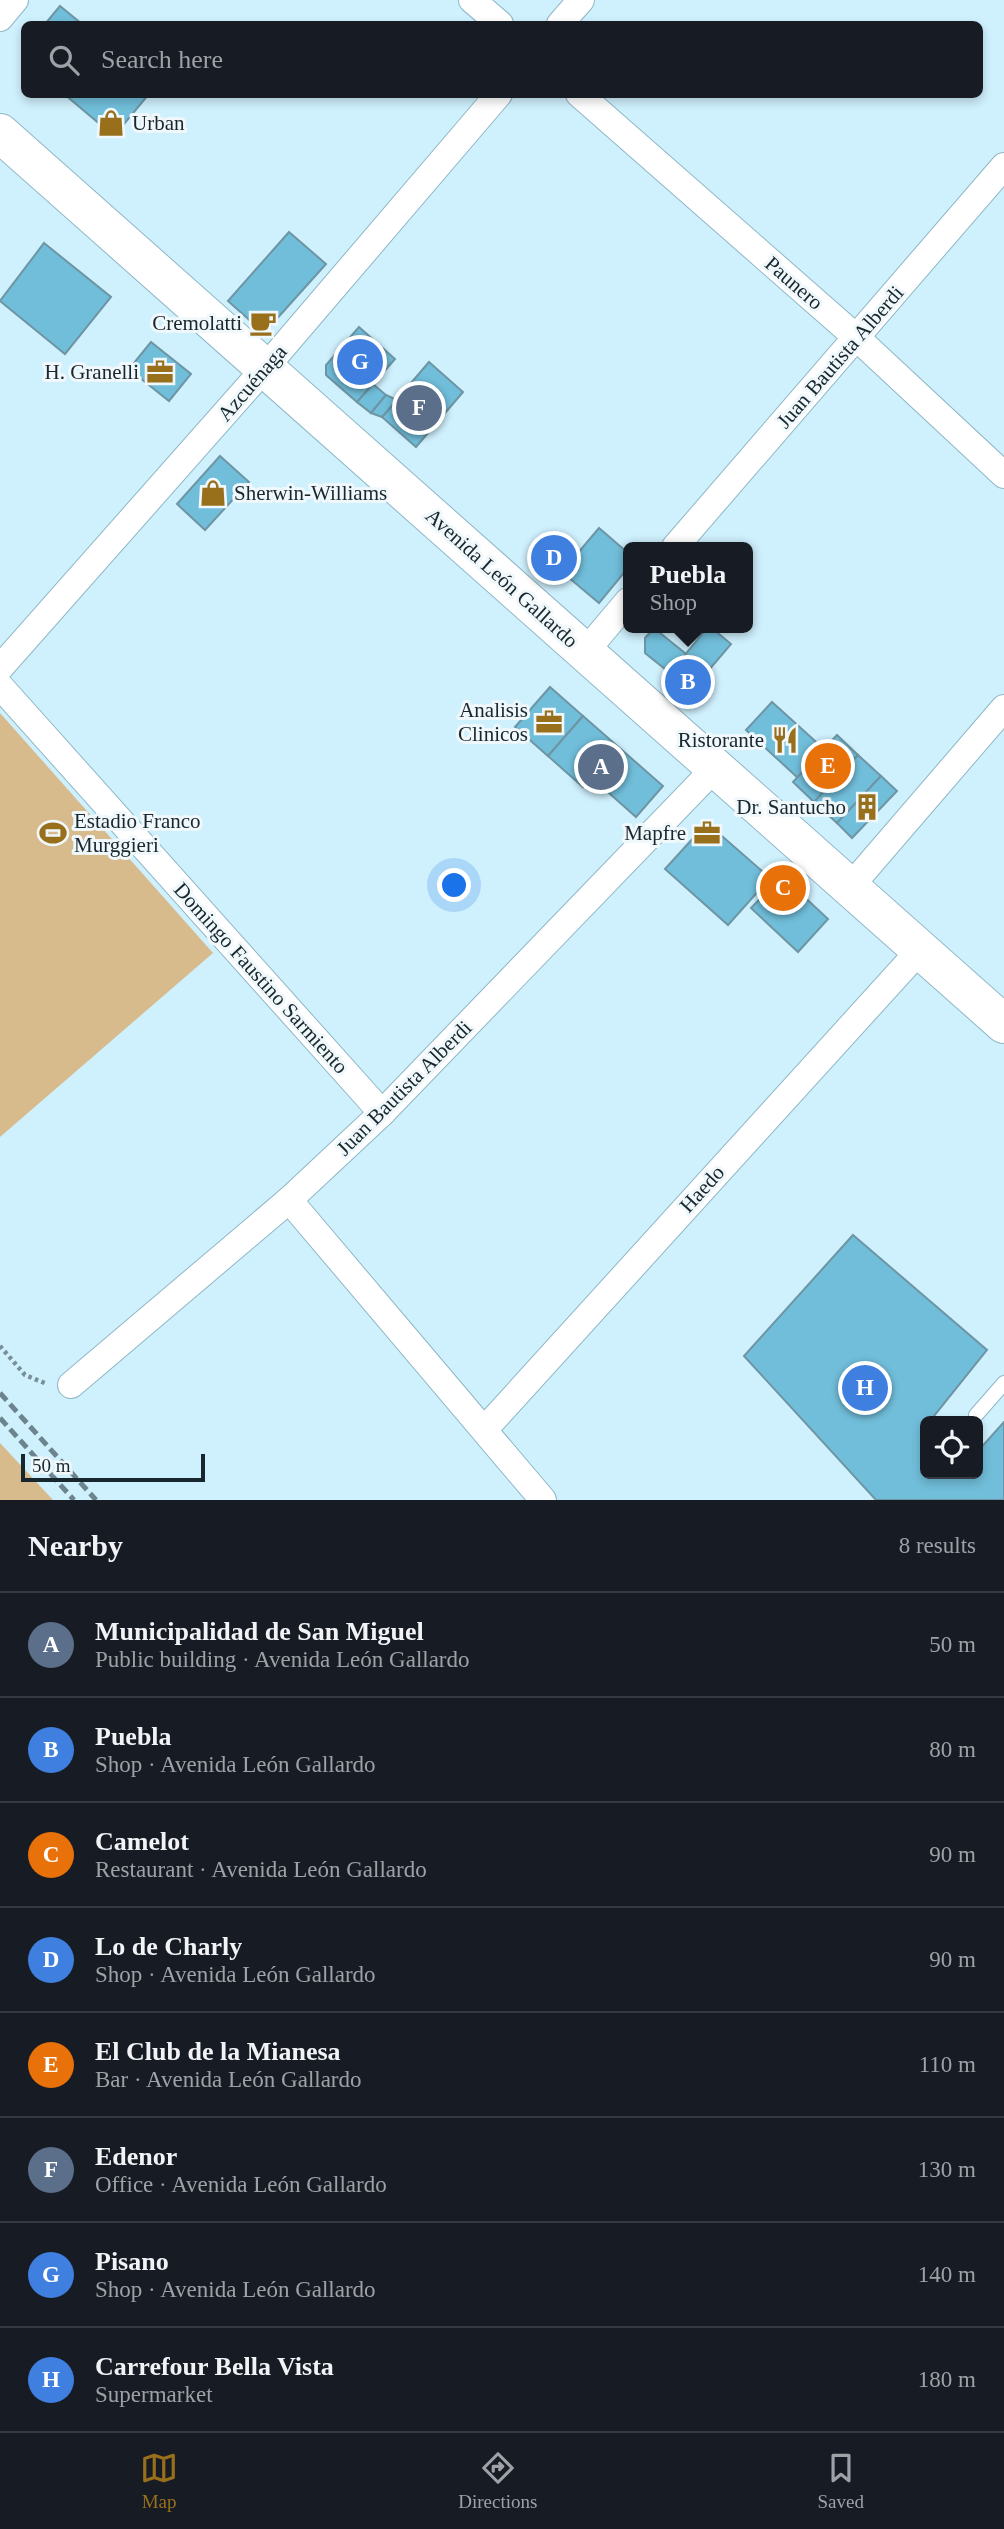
<!DOCTYPE html>
<html lang="en">
<head>
<meta charset="utf-8">
<style>
	body { margin:0; font-family:Georgia,serif; background:#20242c; color:#f1f3f6 }
	.controls { position:absolute; right:21px; bottom:21px; display:grid; overflow:hidden; border-radius:10px; box-shadow:0 4px 10px #0003 }
	.controls button { width:63px; height:63px; display:grid; place-items:center; padding:0; border:0; border-bottom:2px solid #363941; background:#171b24; color:#f1f3f6; font:35px sans-serif }
	.scale { position:absolute; left:21px; bottom:18px; width:184px; box-sizing:border-box; padding-left:7px; border:4px solid #17272d; border-top:0; font-size:19px; line-height:24px; white-space:nowrap; color:#17272d; -webkit-text-stroke:5px #f0f8fb; paint-order:stroke }
	.you { position:absolute; left:455px; top:886px; width:24px; height:24px; margin:-18px; border:5px solid #fff; border-radius:50%; background:#1a73e8; box-shadow:0 0 0 10px #1a73e833 }
	.badge { display:grid; place-items:center; width:46px; height:46px; border-radius:50%; background:#98701c; color:#fff; font-size:23px; font-weight:700 }
	.pin { position:absolute; translate:-50% -50%; border:4px solid #fff; box-shadow:0 2px 7px #0006 }
	.popup { position:absolute; left:623px; top:542px; width:130px; height:91px; box-sizing:border-box; display:grid; place-content:center; border-radius:10px; background:#171b24; filter:drop-shadow(0 2px 5px #0005); font-size:23px; white-space:nowrap; color:#9ea1a6 }
	.popup b { font-size:26px; color:#f1f3f6 }
	.popup::after { content:''; position:absolute; left:50%; top:100%; margin-left:-14px; border:14px solid transparent; border-top-color:#171b24 }
	.list { margin:0; padding:0; list-style:none }
	h2 { display:flex; justify-content:space-between; align-items:center; height:91px; margin:0; padding:0 28px; font-size:30px }
	h2 small { font-size:23px; font-weight:400; color:#9ea1a6 }
	.list li { display:grid; grid-template-columns:46px 1fr auto; gap:21px; align-items:center; box-sizing:border-box; height:105px; padding:0 28px; border-top:2px solid #363941 }
	.list b { display:block; font-size:26px; white-space:nowrap }
	.list p { margin:0; font-size:23px; white-space:nowrap; color:#9ea1a6 }
	.list em { font-size:23px; font-style:normal; color:#9ea1a6 }
	.icon { flex:none; width:38px; height:38px; fill:none; stroke:currentColor; stroke-width:2; stroke-linecap:round; stroke-linejoin:round }
	.map { position:relative; flex:none; width:1004px; height:1500px; overflow:hidden }
	.search { position:absolute; background:#171b24; box-shadow:0 4px 10px #0003; left:21px; right:21px; top:21px; height:77px; display:flex; align-items:center; gap:18px; box-sizing:border-box; padding:0 24px; border-radius:10px; color:#9ea1a6; font-size:26px }
	.sheet { height:931px; background:#171b24 }
	nav { display:flex; justify-content:space-around; align-items:center; box-sizing:border-box; height:98px; border-top:2px solid #363941; background:#171b24; font-size:19px; color:#9ea1a6 }
	nav a { display:grid; justify-items:center; gap:4px }
	nav .on { color:#98701c }
	.map>svg:first-child { display:block }
</style>
</head>
<body>
<div class="map">
<svg width="1004" height="1500" viewBox="0 0 1004 1500">
	<rect width="100%" height="100%" fill="#cff0fd"/>
	<!-- green -->
	<g fill="#d7bb8d">
		<path d="M0 713 213 953 0 1137Z"/>
		<path d="M0 1443 1 1444 53 1500H0Z"/>
	</g>
	<!-- building -->
	<g fill="#71beda" stroke="#6e95a4" stroke-width="2">
		<path d="M60 6 82 24H45Z"/>
		<path d="M64 94H149L114 136Z"/>
		<path d="M289 232 326 264 264 333 228 301Z"/>
		<path d="M44 243 111 297 65 354 0 301Z"/>
		<path d="M359 327 395 359 357 402 326 375V365Z"/>
		<path d="M151 342 191 374 169 401 129 369Z"/>
		<path d="M429 362 463 392 416 447 382 417Z"/>
		<path d="M373 384 386 395 371 413 357 402Z"/>
		<path d="M386 395 397 400 382 417 371 413Z"/>
		<path d="M220 456 249 482 205 530 177 504Z"/>
		<path d="M599 528 628 553V568L599 603 562 572Z"/>
		<path d="M654 628 686 654 670 673 645 653V638Z"/>
		<path d="M707 628H712L731 644 691 691 670 673Z"/>
		<path d="M550 687 583 716 548 756 515 727Z"/>
		<path d="M772 702 824 749 798 778 746 730Z"/>
		<path d="M583 716 663 786 636 817 591 777 583 787 548 756Z"/>
		<path d="M837 735 858 755 814 802 793 782Z"/>
		<path d="M858 755 881 776 837 823 814 802Z"/>
		<path d="M881 776 897 791 852 838 837 823Z"/>
		<path d="M707 823 770 878 728 925 665 869Z"/>
		<path d="M782 876 828 919 798 952 751 908Z"/>
		<path d="M853 1235 987 1350 930 1421H925V1474H978V1451L1004 1422V1500H876L744 1356Z"/>
	</g>
	<g fill="none" stroke-linecap="round" stroke-linejoin="round">
		<defs>
			<path id="lane" d="M976 1415 1004 1383"/>
			<g id="street">
				<path d="M472 0 500 24"/>
				<path d="M0 18 15 0"/>
				<path d="M560 24 581 0"/>
				<path d="M579 94 857 338 1004 475"/>
				<path d="M675 547 1004 166"/>
				<path d="M585 652 628 601"/>
				<path d="M0 668 265 368 499 94"/>
				<path d="M0 686 382 1113"/>
				<path d="M850 887 1004 708"/>
				<path d="M289 1200 543 1500"/>
				<path d="M71 1385 289 1200 382 1113 715 768"/>
				<path d="M485 1429 920 950"/>
			</g>
			<path id="secondary" d="M0 133 1004 1024"/>
		</defs>
		<!-- lane casing -->
		<use href="#lane" stroke="#8fb7c6" stroke-width="16"/>
		<!-- street casing -->
		<use href="#street" stroke="#8fb7c6" stroke-width="28"/>
		<!-- secondary casing -->
		<use href="#secondary" stroke="#8fb7c6" stroke-width="40"/>
		<!-- path -->
		<path stroke="#768f98" stroke-width="4.5" stroke-dasharray="3.5 3.5" stroke-linecap="butt" d="M0 1346 25 1375 47 1384"/>
		<!-- lane -->
		<use href="#lane" stroke="#fff" stroke-width="14"/>
		<!-- street -->
		<use href="#street" stroke="#fff" stroke-width="26"/>
		<!-- secondary -->
		<use href="#secondary" stroke="#fff" stroke-width="38"/>
		<!-- rail -->
		<g stroke="#6c848d" stroke-width="5" stroke-dasharray="10 5" stroke-linecap="butt">
			<path d="M0 1393 96 1500"/>
			<path d="M0 1418 74 1500"/>
		</g>
	</g>
	<!-- icons -->
	<defs>
		<symbol id="shop-bare" viewBox="-9 -9 18 18"><path d="M-5-2.5h2.3a2.7 3.5 0 0 1 5.4 0H5L5.5 6h-11ZM-1.5-2.5h3a1.5 2.3 0 0 0-3 0Z" fill="#98701c" stroke="#f0f8fb" stroke-width="2.5" paint-order="stroke"/></symbol>
		<symbol id="cafe-bare" viewBox="-9 -9 18 18"><path d="M-5.5-4.5H6V0H3Q3 3.5 0 3.5H-2.5Q-5.5 3.5-5.5 0ZM3-3.2v2h1.7v-2ZM-6 4.5H4V6H-6Z" fill="#98701c" stroke="#f0f8fb" stroke-width="2.5" paint-order="stroke"/></symbol>
		<symbol id="office-bare" viewBox="-9 -9 18 18"><path d="M-6-3h4V-5.5h4V-3h4V5H-6ZM-1-4.5V-3h2v-1.5ZM-6 0V1H6V0Z" fill="#98701c" stroke="#f0f8fb" stroke-width="2.5" paint-order="stroke"/></symbol>
		<symbol id="restaurant-bare" viewBox="-9 -9 18 18"><path d="M-5-6h1v4h1v-4h1v4h1v-4h1v5L-1.5 .5V6h-2V.5L-5-1ZM5-6V6H3V1.5H1.5Q1.5-4 5-6Z" fill="#98701c" stroke="#f0f8fb" stroke-width="2.5" paint-order="stroke"/></symbol>
		<symbol id="building-bare" viewBox="-9 -9 18 18"><path d="M-4-6H4V6H1V3H-1V6H-4ZM-2.5-4.3h1.7v1.8h-1.7ZM.8-4.3h1.7v1.8H.8ZM-2.5-1h1.7V.8h-1.7ZM.8-1h1.7V.8H.8Z" fill="#98701c" stroke="#f0f8fb" stroke-width="2.5" paint-order="stroke"/></symbol>
		<symbol id="stadium-bare" viewBox="-9 -9 18 18"><path d="M0-5a6.5 5 0 1 0 0 10a6.5 5 0 1 0 0-10ZM-3.5-1.8h7v3.6h-7Z" fill="#98701c" stroke="#f0f8fb" stroke-width="2.5" paint-order="stroke"/></symbol>
	</defs>
	<g fill-rule="evenodd">
		<use href="#shop-bare" x="92" y="104" width="38" height="38"/>
		<use href="#cafe-bare" x="244" y="304" width="38" height="38"/>
		<use href="#office-bare" x="141" y="353" width="38" height="38"/>
		<use href="#shop-bare" x="194" y="474" width="38" height="38"/>
		<use href="#office-bare" x="530" y="703" width="38" height="38"/>
		<use href="#restaurant-bare" x="766" y="721" width="38" height="38"/>
		<use href="#building-bare" x="848" y="788" width="38" height="38"/>
		<use href="#stadium-bare" x="34" y="814" width="38" height="38"/>
		<use href="#office-bare" x="688" y="814" width="38" height="38"/>
	</g>
	<g text-anchor="middle" stroke-width="6" stroke-linejoin="round" paint-order="stroke">
		<!-- poi labels -->
		<g font-size="21" fill="#17272d" stroke="#f0f8fb" text-anchor="end">
			<text x="132" y="130" text-anchor="start">Urban</text>
			<text x="242" y="330">Cremolatti</text>
			<text x="139" y="379">H. Granelli</text>
			<text x="234" y="500" text-anchor="start">Sherwin-Williams</text>
			<text x="528" y="717">Analisis<tspan x="528" dy="24">Clinicos</tspan></text>
			<text x="764" y="747">Ristorante</text>
			<text x="846" y="814">Dr. Santucho</text>
			<text x="74" y="828" text-anchor="start">Estadio Franco<tspan x="74" dy="24">Murggieri</tspan></text>
			<text x="686" y="840">Mapfre</text>
		</g>
		<!-- street labels -->
		<g font-size="21" fill="#17272d" stroke="#f0f8fb">
			<text transform="translate(794 283) rotate(41)" y="7">Paunero</text>
			<text transform="translate(840 357) rotate(-49)" y="7">Juan Bautista Alberdi</text>
			<text transform="translate(252 383) rotate(-49)" y="7">Azcuénaga</text>
			<text transform="translate(502 578) rotate(42)" y="7">Avenida León Gallardo</text>
			<text transform="translate(261 978) rotate(48)" y="7">Domingo Faustino Sarmiento</text>
			<text transform="translate(404 1088) rotate(-45)" y="7">Juan Bautista Alberdi</text>
			<text transform="translate(702 1189) rotate(-48)" y="7">Haedo</text>
		</g>
	</g>
</svg>
<div class="controls">
<button><svg class="icon" aria-label="locate" viewBox="0 0 24 24"><circle cx="12" cy="12" r="6"/><path d="M12 2v4M12 18v4M2 12h4M18 12h4"/></svg></button>
</div>
<div class="scale">50 m</div>
<div class="you"></div>
<div class="pin badge" style="left:601px;top:767px;background:#5c6f8a">A</div>
<div class="pin badge" style="left:688px;top:682px;background:#3f7fe0">B</div>
<div class="popup"><b>Puebla</b>Shop</div>
<div class="pin badge" style="left:783px;top:888px;background:#e8710a">C</div>
<div class="pin badge" style="left:554px;top:558px;background:#3f7fe0">D</div>
<div class="pin badge" style="left:828px;top:766px;background:#e8710a">E</div>
<div class="pin badge" style="left:419px;top:408px;background:#5c6f8a">F</div>
<div class="pin badge" style="left:360px;top:362px;background:#3f7fe0">G</div>
<div class="pin badge" style="left:865px;top:1388px;background:#3f7fe0">H</div>
<div class="search"><svg class="icon" aria-label="search" viewBox="0 0 24 24"><circle cx="10" cy="10" r="6"/><path d="M15 15l6 6"/></svg>Search here</div>
</div>
<section class="sheet">
<h2>Nearby<small>8 results</small></h2>
<ul class="list">
<li><span class="badge" style="background:#5c6f8a">A</span><div><b>Municipalidad de San Miguel</b><p>Public building · Avenida León Gallardo</p></div><em>50 m</em></li>
<li><span class="badge" style="background:#3f7fe0">B</span><div><b>Puebla</b><p>Shop · Avenida León Gallardo</p></div><em>80 m</em></li>
<li><span class="badge" style="background:#e8710a">C</span><div><b>Camelot</b><p>Restaurant · Avenida León Gallardo</p></div><em>90 m</em></li>
<li><span class="badge" style="background:#3f7fe0">D</span><div><b>Lo de Charly</b><p>Shop · Avenida León Gallardo</p></div><em>90 m</em></li>
<li><span class="badge" style="background:#e8710a">E</span><div><b>El Club de la Mianesa</b><p>Bar · Avenida León Gallardo</p></div><em>110 m</em></li>
<li><span class="badge" style="background:#5c6f8a">F</span><div><b>Edenor</b><p>Office · Avenida León Gallardo</p></div><em>130 m</em></li>
<li><span class="badge" style="background:#3f7fe0">G</span><div><b>Pisano</b><p>Shop · Avenida León Gallardo</p></div><em>140 m</em></li>
<li><span class="badge" style="background:#3f7fe0">H</span><div><b>Carrefour Bella Vista</b><p>Supermarket</p></div><em>180 m</em></li>
</ul>
</section>
<nav>
<a class="on"><svg class="icon" aria-label="map" viewBox="0 0 24 24"><path d="M3 6l6-2 6 2 6-2v14l-6 2-6-2-6 2zM9 4v14M15 6v14"/></svg>Map</a>
<a><svg class="icon" aria-label="directions" viewBox="0 0 24 24"><path d="M12 3l9 9-9 9-9-9zM9 14v-3h6M13 9l2 2-2 2"/></svg>Directions</a>
<a><svg class="icon" aria-label="saved" viewBox="0 0 24 24"><path d="M7 4h10v16l-5-4-5 4z"/></svg>Saved</a>
</nav>
</body>
</html>
